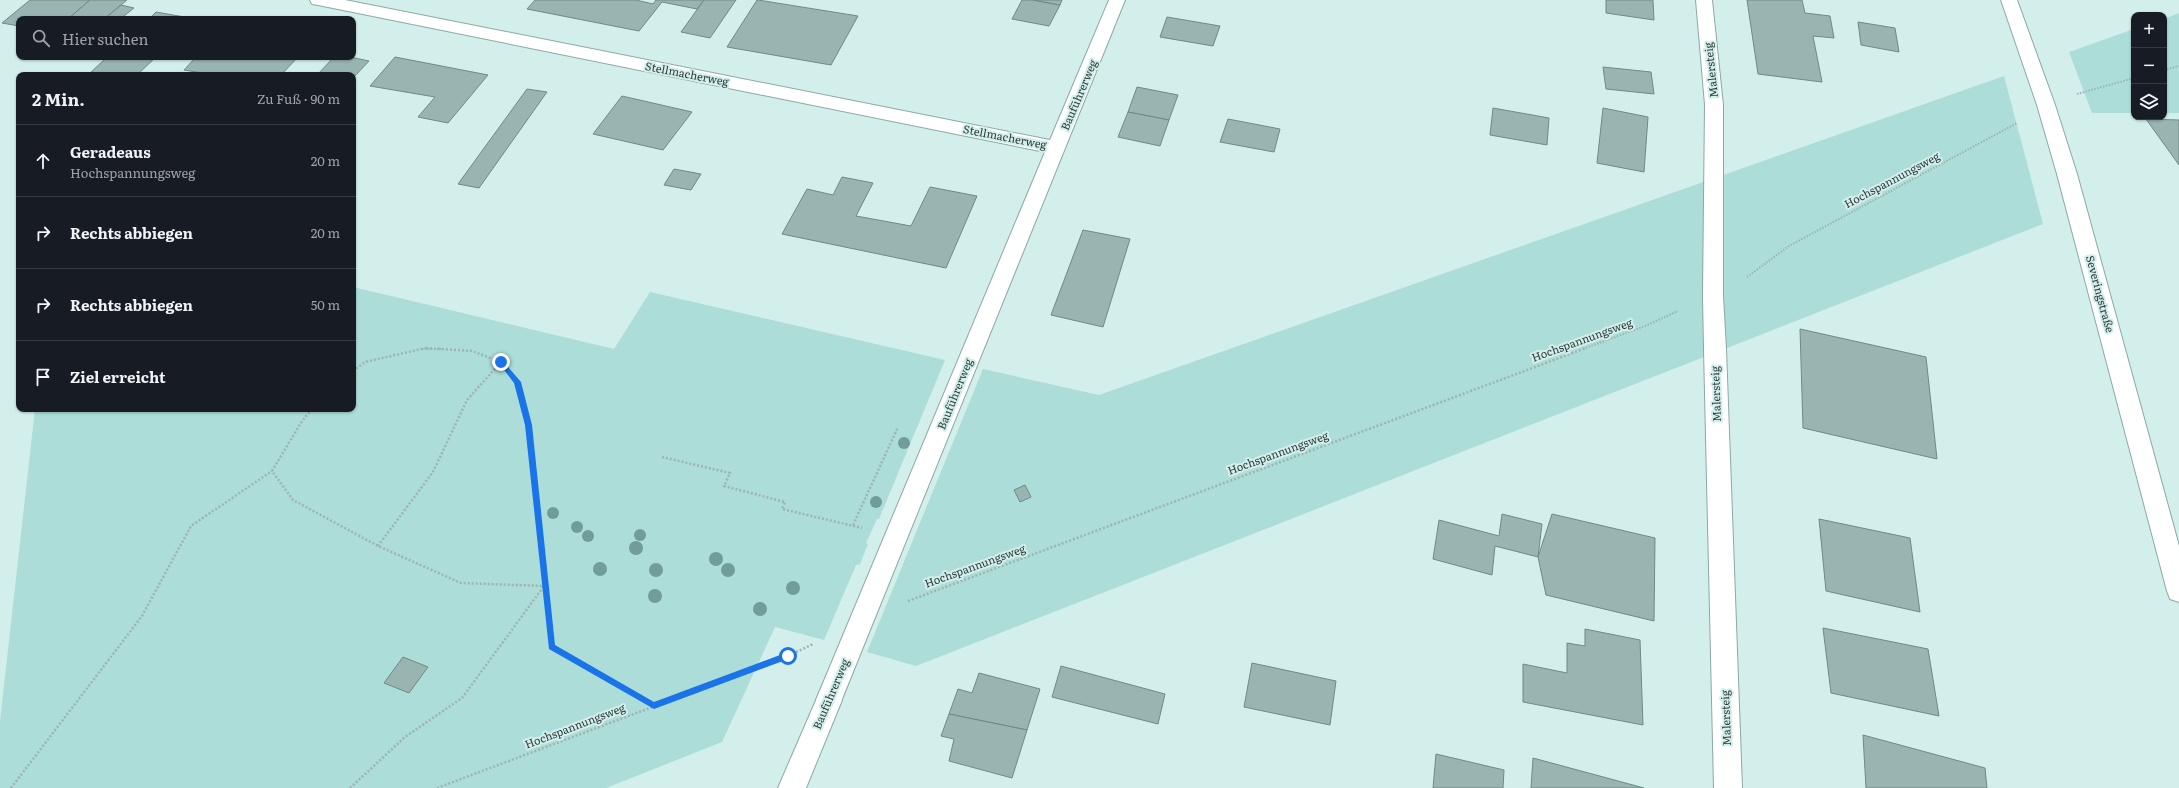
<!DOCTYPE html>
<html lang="de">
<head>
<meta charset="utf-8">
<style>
	body { margin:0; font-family:Literata,serif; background:#242831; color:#f1f3f6 }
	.controls { position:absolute; right:12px; top:12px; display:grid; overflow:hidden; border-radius:8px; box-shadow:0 1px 3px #0004 }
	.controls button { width:36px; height:36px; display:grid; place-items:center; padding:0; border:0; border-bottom:1px solid #363941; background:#171b24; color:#f1f3f6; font:20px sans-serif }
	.stop { position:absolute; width:12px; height:12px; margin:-9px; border:3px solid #1a73e8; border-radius:50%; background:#fff }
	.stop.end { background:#1a73e8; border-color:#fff; box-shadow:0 1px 4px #0008 }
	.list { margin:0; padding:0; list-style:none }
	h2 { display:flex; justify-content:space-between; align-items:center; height:52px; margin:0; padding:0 16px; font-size:17px }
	h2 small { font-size:13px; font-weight:400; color:#9ea1a6 }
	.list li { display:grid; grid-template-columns:26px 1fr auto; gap:12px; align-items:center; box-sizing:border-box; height:72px; padding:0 16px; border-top:1px solid #363941 }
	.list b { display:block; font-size:15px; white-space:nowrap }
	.list p { margin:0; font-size:13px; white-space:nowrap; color:#9ea1a6 }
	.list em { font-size:13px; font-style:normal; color:#9ea1a6 }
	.icon { flex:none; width:22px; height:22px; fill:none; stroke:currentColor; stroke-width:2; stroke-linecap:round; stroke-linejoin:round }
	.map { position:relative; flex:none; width:2179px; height:788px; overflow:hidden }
	.search { position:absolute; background:#171b24; box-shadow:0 1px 3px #0004; left:16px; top:16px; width:340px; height:44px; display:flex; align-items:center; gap:10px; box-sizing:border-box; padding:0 14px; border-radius:8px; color:#9ea1a6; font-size:15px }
	.panel { position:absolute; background:#171b24; box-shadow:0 1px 3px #0004; left:16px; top:72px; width:340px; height:340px; border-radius:8px }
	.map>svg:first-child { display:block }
</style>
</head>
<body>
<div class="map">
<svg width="2179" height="788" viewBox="0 0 2179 788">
	<rect width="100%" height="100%" fill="#d2efec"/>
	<!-- green -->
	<g fill="#acddd8">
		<path d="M2179 13V113H2164V19Z"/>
		<path d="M2134 29V113H2092L2069 52Z"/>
		<path d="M2004 76 2043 224 916 666 867 652 983 369 1099 395Z"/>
		<path d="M353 287 614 349 650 292 945 360 879 519H877L866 543 868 544 860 564 856 565 824 640 775 627 722 742 606 788H0V721L35 409H353Z"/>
	</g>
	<!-- building -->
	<g fill="#99b5b2" stroke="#6f8986">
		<path d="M30 0H90L68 19H19V26L2 23Z"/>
		<path d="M90 0H127L104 19H68Z"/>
		<path d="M535 0H636L653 4 656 0H704L697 9 662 2 639 31 527 9Z"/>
		<path d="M704 0H736L710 38 681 32Z"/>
		<path d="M757 0H758L858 16 831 65 727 47Z"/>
		<path d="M1022 0H1033L1060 5 1049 26 1012 19Z"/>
		<path d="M1033 0H1062L1060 5Z"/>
		<path d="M1606 0H1653L1654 20 1606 13Z"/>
		<path d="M1747 0H1802L1805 13 1830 16 1834 38 1813 36 1822 82 1758 74Z"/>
		<path d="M121 5 134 8 120 19H104Z"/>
		<path d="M156 12 196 19H149Z"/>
		<path d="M1167 17 1220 26 1213 46 1160 37Z"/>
		<path d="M1858 22 1895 28 1899 52 1861 45Z"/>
		<path d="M107 57H156L137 75H88Z"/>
		<path d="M196 57H298L281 75H215L184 70Z"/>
		<path d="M334 57H350L369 61 353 78V75H317Z"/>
		<path d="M395 57 488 75 448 123 418 117 435 97 370 86Z"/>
		<path d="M1603 67 1651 72 1654 94 1606 89Z"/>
		<path d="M1137 87 1178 95 1169 120 1128 112Z"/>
		<path d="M527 89 547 92 479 188 458 184Z"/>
		<path d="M622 96 692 112 663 150 593 134Z"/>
		<path d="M1493 108 1549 118 1547 145 1490 135Z"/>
		<path d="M1603 108 1648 117 1644 172 1597 163Z"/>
		<path d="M1128 112 1169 120 1160 146 1118 137Z"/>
		<path d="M1228 119 1280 129 1274 152 1220 142Z"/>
		<path d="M2146 119 2179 120V165Z"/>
		<path d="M674 169 701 174 691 190 664 185Z"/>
		<path d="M842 177 873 183 856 216 911 226 930 187 977 196 946 268 782 234 807 189 833 195Z"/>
		<path d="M1083 230 1130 239 1103 327 1051 315Z"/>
		<path d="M1800 329 1926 357 1937 459 1803 428Z"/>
		<path d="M1025 485 1031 497 1020 502 1014 490Z"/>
		<path d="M1502 514 1542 524 1538 557 1495 546 1492 575 1433 559 1439 520 1499 536Z"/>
		<path d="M1552 514 1655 538 1654 621 1546 595 1538 557Z"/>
		<path d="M1819 519 1910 538 1920 612 1826 591Z"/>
		<path d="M1823 628 1928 649 1939 716 1831 693Z"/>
		<path d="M1585 629 1640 640 1643 725 1523 702V664L1567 673V643L1585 646Z"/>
		<path d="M403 657 428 667 409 693 384 683Z"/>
		<path d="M1252 663 1336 681 1330 725 1244 707Z"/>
		<path d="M1061 666 1165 694 1158 724 1052 697Z"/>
		<path d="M979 673 1040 689 1027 730 949 714 958 689 972 693Z"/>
		<path d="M949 714 1027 730 1012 778 949 761 954 739 941 736Z"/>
		<path d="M1863 735 1985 768 1987 788H1866Z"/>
		<path d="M1436 754 1504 770 1503 788H1433Z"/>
		<path d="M1533 758 1644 788H1531Z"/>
	</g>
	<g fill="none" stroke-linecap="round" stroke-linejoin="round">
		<defs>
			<g id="lane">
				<path d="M310 0H345L1050 140 1109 0H1125L838 709 829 712 820 709 816 700 1045 152 318 5 312 4Z"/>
				<path d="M1696 0H1712L1723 105V296L1726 349 1723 355 1715 358 1707 355 1704 349 1703 296 1705 105Z"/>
			</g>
			<g id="street">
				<path d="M2001 0H2017L2055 105 2077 174 2179 546V602L2170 599 2167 591 2057 174 2037 105Z"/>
				<path d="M1715 340 1723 343 1726 349 1742 788H1714L1704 349 1707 343Z"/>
				<path d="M829 688 838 691 842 700 806 788H778L820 691Z"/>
			</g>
		</defs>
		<!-- lane casing -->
		<use href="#lane" stroke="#8da8a5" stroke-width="2"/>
		<!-- street casing -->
		<use href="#street" stroke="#8da8a5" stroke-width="2"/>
		<!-- path-far1 -->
		<g stroke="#9db4b1" stroke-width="2" stroke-dasharray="1.5 1.5" stroke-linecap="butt">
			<path d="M2164 70 2179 66"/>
			<path d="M2077 94 2134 78"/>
			<path d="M1747 277 1789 246 2017 123"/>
			<path d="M422 349H442"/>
			<path d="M1583 349 1645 326 1678 311"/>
		</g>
		<!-- path -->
		<g stroke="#9db4b1" stroke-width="2.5" stroke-dasharray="2 2" stroke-linecap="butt">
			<path d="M426 348 472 351 501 362 517 382 529 425 552 647 654 706"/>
			<path d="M353 371 365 362 426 348"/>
			<path d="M312 409 302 421 272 471 293 500 378 546 461 583 545 586"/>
			<path d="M662 457 730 473 724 486 785 502 782 509 862 528"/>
			<path d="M853 525 898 427"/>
			<path d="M378 546 433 472 467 400 501 362"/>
			<path d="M908 601 1586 348"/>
			<path d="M11 788 142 616 191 526 272 471"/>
			<path d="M350 788 405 737 462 698 544 586"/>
			<path d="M437 788 788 656 813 644"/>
		</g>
		<!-- lane -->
		<use href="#lane" fill="#fff" fill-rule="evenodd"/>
		<!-- street -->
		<use href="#street" fill="#fff" fill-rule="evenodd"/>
	</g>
	<!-- trees -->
	<g fill="#719c99">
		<circle cx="904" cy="443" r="6"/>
		<circle cx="876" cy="502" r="6"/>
		<circle cx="553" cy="513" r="6"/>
		<circle cx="577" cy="527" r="6"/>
		<circle cx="640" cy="535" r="6"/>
		<circle cx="588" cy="536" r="6"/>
		<circle cx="636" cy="548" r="7"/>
		<circle cx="716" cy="559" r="7"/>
		<circle cx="600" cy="569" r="7"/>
		<circle cx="656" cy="570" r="7"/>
		<circle cx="728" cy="570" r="7"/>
		<circle cx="793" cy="588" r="7"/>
		<circle cx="655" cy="596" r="7"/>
		<circle cx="760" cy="609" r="7"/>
	</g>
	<!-- route -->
	<path fill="#1a73e8" d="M501 359 521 382 532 425 555 645 654 702 788 652 792 656 791 658 654 709 549 649 525 425 514 383 499 363V360Z"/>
	<g text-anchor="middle" stroke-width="4" stroke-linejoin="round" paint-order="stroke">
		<!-- street labels -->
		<g font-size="11" fill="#303b3a" stroke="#d2efec">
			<text transform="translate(1711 70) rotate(-96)" y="4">Malersteig</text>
			<text transform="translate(687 74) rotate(11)" y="4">Stellmacherweg</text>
			<text transform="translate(1079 95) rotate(-67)" y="4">Bauführerweg</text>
			<text transform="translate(1005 137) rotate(11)" y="4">Stellmacherweg</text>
			<text transform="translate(1892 180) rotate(-28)" y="4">Hochspannungsweg</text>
			<text transform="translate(2100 294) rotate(75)" y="4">Severingstraße</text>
			<text transform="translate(1582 340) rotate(-20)" y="4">Hochspannungsweg</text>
			<text transform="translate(955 394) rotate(-68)" y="4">Bauführerweg</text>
			<text transform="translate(1716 394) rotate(-92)" y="4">Malersteig</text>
			<text transform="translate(1278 453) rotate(-20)" y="4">Hochspannungsweg</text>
			<text transform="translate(975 566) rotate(-20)" y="4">Hochspannungsweg</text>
			<text transform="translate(831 694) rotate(-67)" y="4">Bauführerweg</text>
			<text transform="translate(1726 718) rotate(-92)" y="4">Malersteig</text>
			<text transform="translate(575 726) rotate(-21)" y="4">Hochspannungsweg</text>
		</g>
	</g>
</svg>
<div class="controls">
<button>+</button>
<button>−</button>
<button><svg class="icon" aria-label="layers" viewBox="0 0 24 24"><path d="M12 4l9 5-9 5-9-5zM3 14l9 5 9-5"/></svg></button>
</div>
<div class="stop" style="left:788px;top:656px"></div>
<div class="stop end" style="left:501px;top:362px"></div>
<div class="search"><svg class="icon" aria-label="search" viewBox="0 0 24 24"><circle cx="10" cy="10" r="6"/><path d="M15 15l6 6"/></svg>Hier suchen</div>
<section class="panel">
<h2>2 Min.<small>Zu Fuß · 90 m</small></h2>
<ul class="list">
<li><svg class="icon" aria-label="ahead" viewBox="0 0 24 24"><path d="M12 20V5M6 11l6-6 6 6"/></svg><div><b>Geradeaus</b><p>Hochspannungsweg</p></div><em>20 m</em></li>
<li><svg class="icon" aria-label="right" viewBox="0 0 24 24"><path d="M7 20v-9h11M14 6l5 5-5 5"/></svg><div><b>Rechts abbiegen</b></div><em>20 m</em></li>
<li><svg class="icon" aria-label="right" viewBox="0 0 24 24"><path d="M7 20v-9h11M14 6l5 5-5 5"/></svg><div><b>Rechts abbiegen</b></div><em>50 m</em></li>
<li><svg class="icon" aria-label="arrive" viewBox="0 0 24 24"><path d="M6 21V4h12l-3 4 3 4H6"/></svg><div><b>Ziel erreicht</b></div></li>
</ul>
</section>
</div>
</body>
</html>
